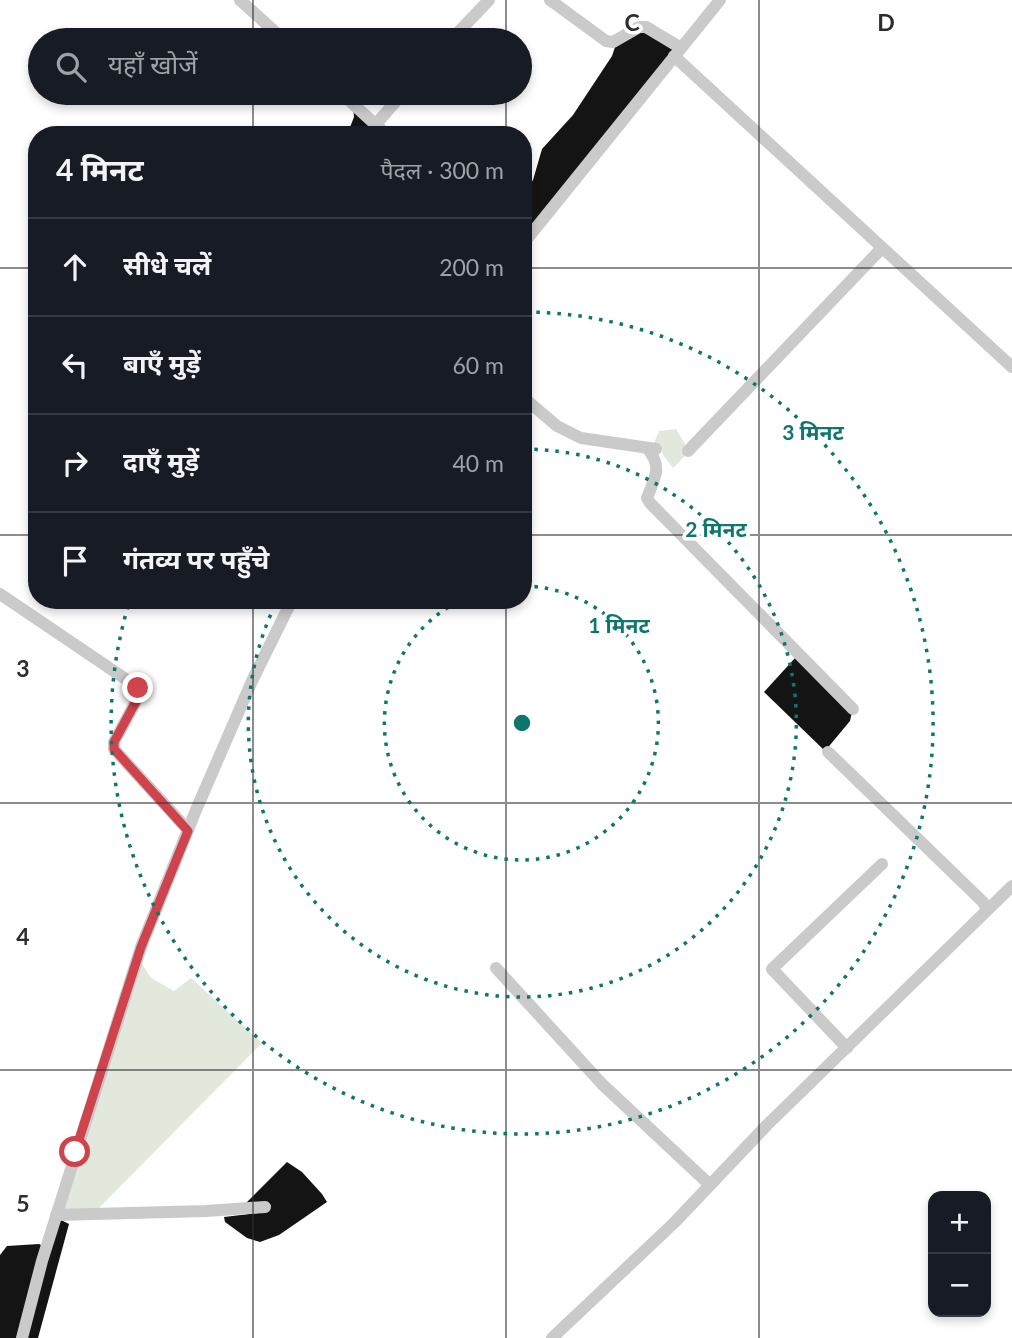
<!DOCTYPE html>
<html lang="hi">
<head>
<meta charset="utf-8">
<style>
	body { margin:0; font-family:Lato,"Noto Sans Devanagari",sans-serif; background:#242831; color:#f1f3f6 }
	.controls { position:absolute; right:21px; bottom:21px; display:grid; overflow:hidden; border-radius:14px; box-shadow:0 4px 10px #0003 }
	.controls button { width:63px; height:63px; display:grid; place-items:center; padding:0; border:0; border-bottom:2px solid #363941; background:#171b24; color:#f1f3f6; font:35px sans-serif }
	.stop { position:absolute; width:21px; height:21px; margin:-16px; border:5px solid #cf434c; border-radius:50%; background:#fff }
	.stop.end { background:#cf434c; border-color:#fff; box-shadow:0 2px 7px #0008 }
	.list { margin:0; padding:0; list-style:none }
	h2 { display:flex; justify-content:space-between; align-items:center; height:91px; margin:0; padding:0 28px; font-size:30px }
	h2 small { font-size:23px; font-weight:400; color:#9ea1a6 }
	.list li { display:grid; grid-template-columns:46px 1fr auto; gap:21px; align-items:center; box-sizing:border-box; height:98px; padding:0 28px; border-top:2px solid #363941 }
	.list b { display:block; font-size:26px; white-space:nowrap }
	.list em { font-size:23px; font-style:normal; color:#9ea1a6 }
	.icon { flex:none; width:38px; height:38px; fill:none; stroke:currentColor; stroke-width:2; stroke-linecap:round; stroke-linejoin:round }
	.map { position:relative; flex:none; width:1012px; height:1338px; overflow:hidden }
	.search { position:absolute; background:#171b24; box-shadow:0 4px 10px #0003; left:28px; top:28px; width:504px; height:77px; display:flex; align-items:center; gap:18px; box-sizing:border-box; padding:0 24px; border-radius:38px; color:#9ea1a6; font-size:26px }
	.panel { position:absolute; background:#171b24; box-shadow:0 4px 10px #0003; left:28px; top:126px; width:504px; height:483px; border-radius:28px }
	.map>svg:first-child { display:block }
</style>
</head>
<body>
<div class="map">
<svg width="1012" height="1338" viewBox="0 0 1012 1338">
	<rect width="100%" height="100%" fill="#fff"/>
	<!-- green -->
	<g fill="#e2e8dc">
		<path d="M676 429 685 444 686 455 673 468 663 455 660 445 654 443 659 431Z"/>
		<path d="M139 959 151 978 174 991 191 978 262 1043 97 1210 60 1212Z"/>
	</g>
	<!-- building -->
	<g fill="#141414">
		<path d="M642 30 677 51 523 242V194L533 180 542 149 573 115 612 56 616 44Z"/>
		<path d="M353 106 380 132 377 135H347L354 117Z"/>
		<path d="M795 658 852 712 850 721 825 751 764 692Z"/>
		<path d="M287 1162 302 1172 322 1194 327 1202 279 1235 260 1242 247 1238 225 1222 224 1217 267 1212 271 1205 245 1204Z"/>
		<path d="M57 1218 69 1224 38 1338H25Z"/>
		<path d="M39 1244 43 1246 20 1338H0V1255L7 1246Z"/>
	</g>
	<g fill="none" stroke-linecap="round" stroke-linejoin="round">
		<!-- minor -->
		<g stroke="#cacaca" stroke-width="12">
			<path d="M240 0 284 40"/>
			<path d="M550 0 606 41 613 42 639 27H646L681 48"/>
			<path d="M451 40 489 0"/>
			<path d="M674 56 1012 367"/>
			<path d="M341 93 376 125"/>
			<path d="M384 135 377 123 403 93"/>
			<path d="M523 244 720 0"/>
			<path d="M523 397 557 426 581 438 656 449"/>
			<path d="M647 448C663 467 655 477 647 498L650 503 853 709"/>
			<path d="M688 451 882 248"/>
			<path d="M0 594 136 686 140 694 114 742V749L188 830"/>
			<path d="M828 752 983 902 987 909"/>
			<path d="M496 968 602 1084 710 1185"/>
			<path d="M847 1048 772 969 882 864"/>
			<path d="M56 1215 206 1211 265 1207"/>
			<path d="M22 1338 42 1261 141 947 196 810 252 681 292 600"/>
			<path d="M552 1338 674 1223 767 1125 1012 886"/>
		</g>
	</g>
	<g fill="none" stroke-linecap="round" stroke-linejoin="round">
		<!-- route -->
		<path stroke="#cf434c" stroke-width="9" d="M75 1152 141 947 188 831 114 749V742L140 694 138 688"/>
	</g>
	<!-- grid -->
	<path fill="none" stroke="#2d2d2d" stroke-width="2" stroke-opacity="0.55" d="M253 0V40M506 0V40M759 0V1338M253 93V135M506 93V135M0 268H37M523 268H1012M0 535H37M523 535H1012M253 600V1338M506 600V1338M0 803H1012M0 1070H1012"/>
	<!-- distance rings -->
	<g fill="none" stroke="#0f766e" stroke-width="3.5" stroke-dasharray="3.5 7">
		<path d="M524 586A137 137 0 1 1 461 600"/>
		<path d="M524 449A274 274 0 1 1 277 601"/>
		<path d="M526 312A411 411 0 1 1 129 603"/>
	</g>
	<g font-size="23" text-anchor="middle" font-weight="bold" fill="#2d2d2d" stroke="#fff" stroke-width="7" stroke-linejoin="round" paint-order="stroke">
		<text x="632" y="31">C</text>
		<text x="886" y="31">D</text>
		<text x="23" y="677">3</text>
		<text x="23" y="945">4</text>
		<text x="23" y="1212">5</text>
	</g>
	<circle cx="522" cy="723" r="10" fill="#0f766e" stroke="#fff" stroke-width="3.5"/>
	<g font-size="21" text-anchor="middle" font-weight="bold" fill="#0f766e" stroke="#fff" stroke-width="7" stroke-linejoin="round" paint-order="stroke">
		<text x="813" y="440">3 मिनट</text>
		<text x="716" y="537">2 मिनट</text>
		<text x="619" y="633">1 मिनट</text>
	</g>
</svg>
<div class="controls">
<button>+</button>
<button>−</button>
</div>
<div class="stop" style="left:75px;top:1152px"></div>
<div class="stop end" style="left:138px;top:688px"></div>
<div class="search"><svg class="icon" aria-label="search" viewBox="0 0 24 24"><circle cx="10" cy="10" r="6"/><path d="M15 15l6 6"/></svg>यहाँ खोजें</div>
<section class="panel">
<h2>4 मिनट<small>पैदल · 300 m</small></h2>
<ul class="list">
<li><svg class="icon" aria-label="ahead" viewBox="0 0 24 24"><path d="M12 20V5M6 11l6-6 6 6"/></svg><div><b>सीधे चलें</b></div><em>200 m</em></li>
<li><svg class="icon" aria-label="left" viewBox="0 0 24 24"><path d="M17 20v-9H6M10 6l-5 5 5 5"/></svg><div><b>बाएँ मुड़ें</b></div><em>60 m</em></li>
<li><svg class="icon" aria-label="right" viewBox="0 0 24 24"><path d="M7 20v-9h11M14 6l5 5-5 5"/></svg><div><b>दाएँ मुड़ें</b></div><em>40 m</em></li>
<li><svg class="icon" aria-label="arrive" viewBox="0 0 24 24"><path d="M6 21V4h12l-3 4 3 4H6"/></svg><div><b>गंतव्य पर पहुँचे</b></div></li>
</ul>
</section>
</div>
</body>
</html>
